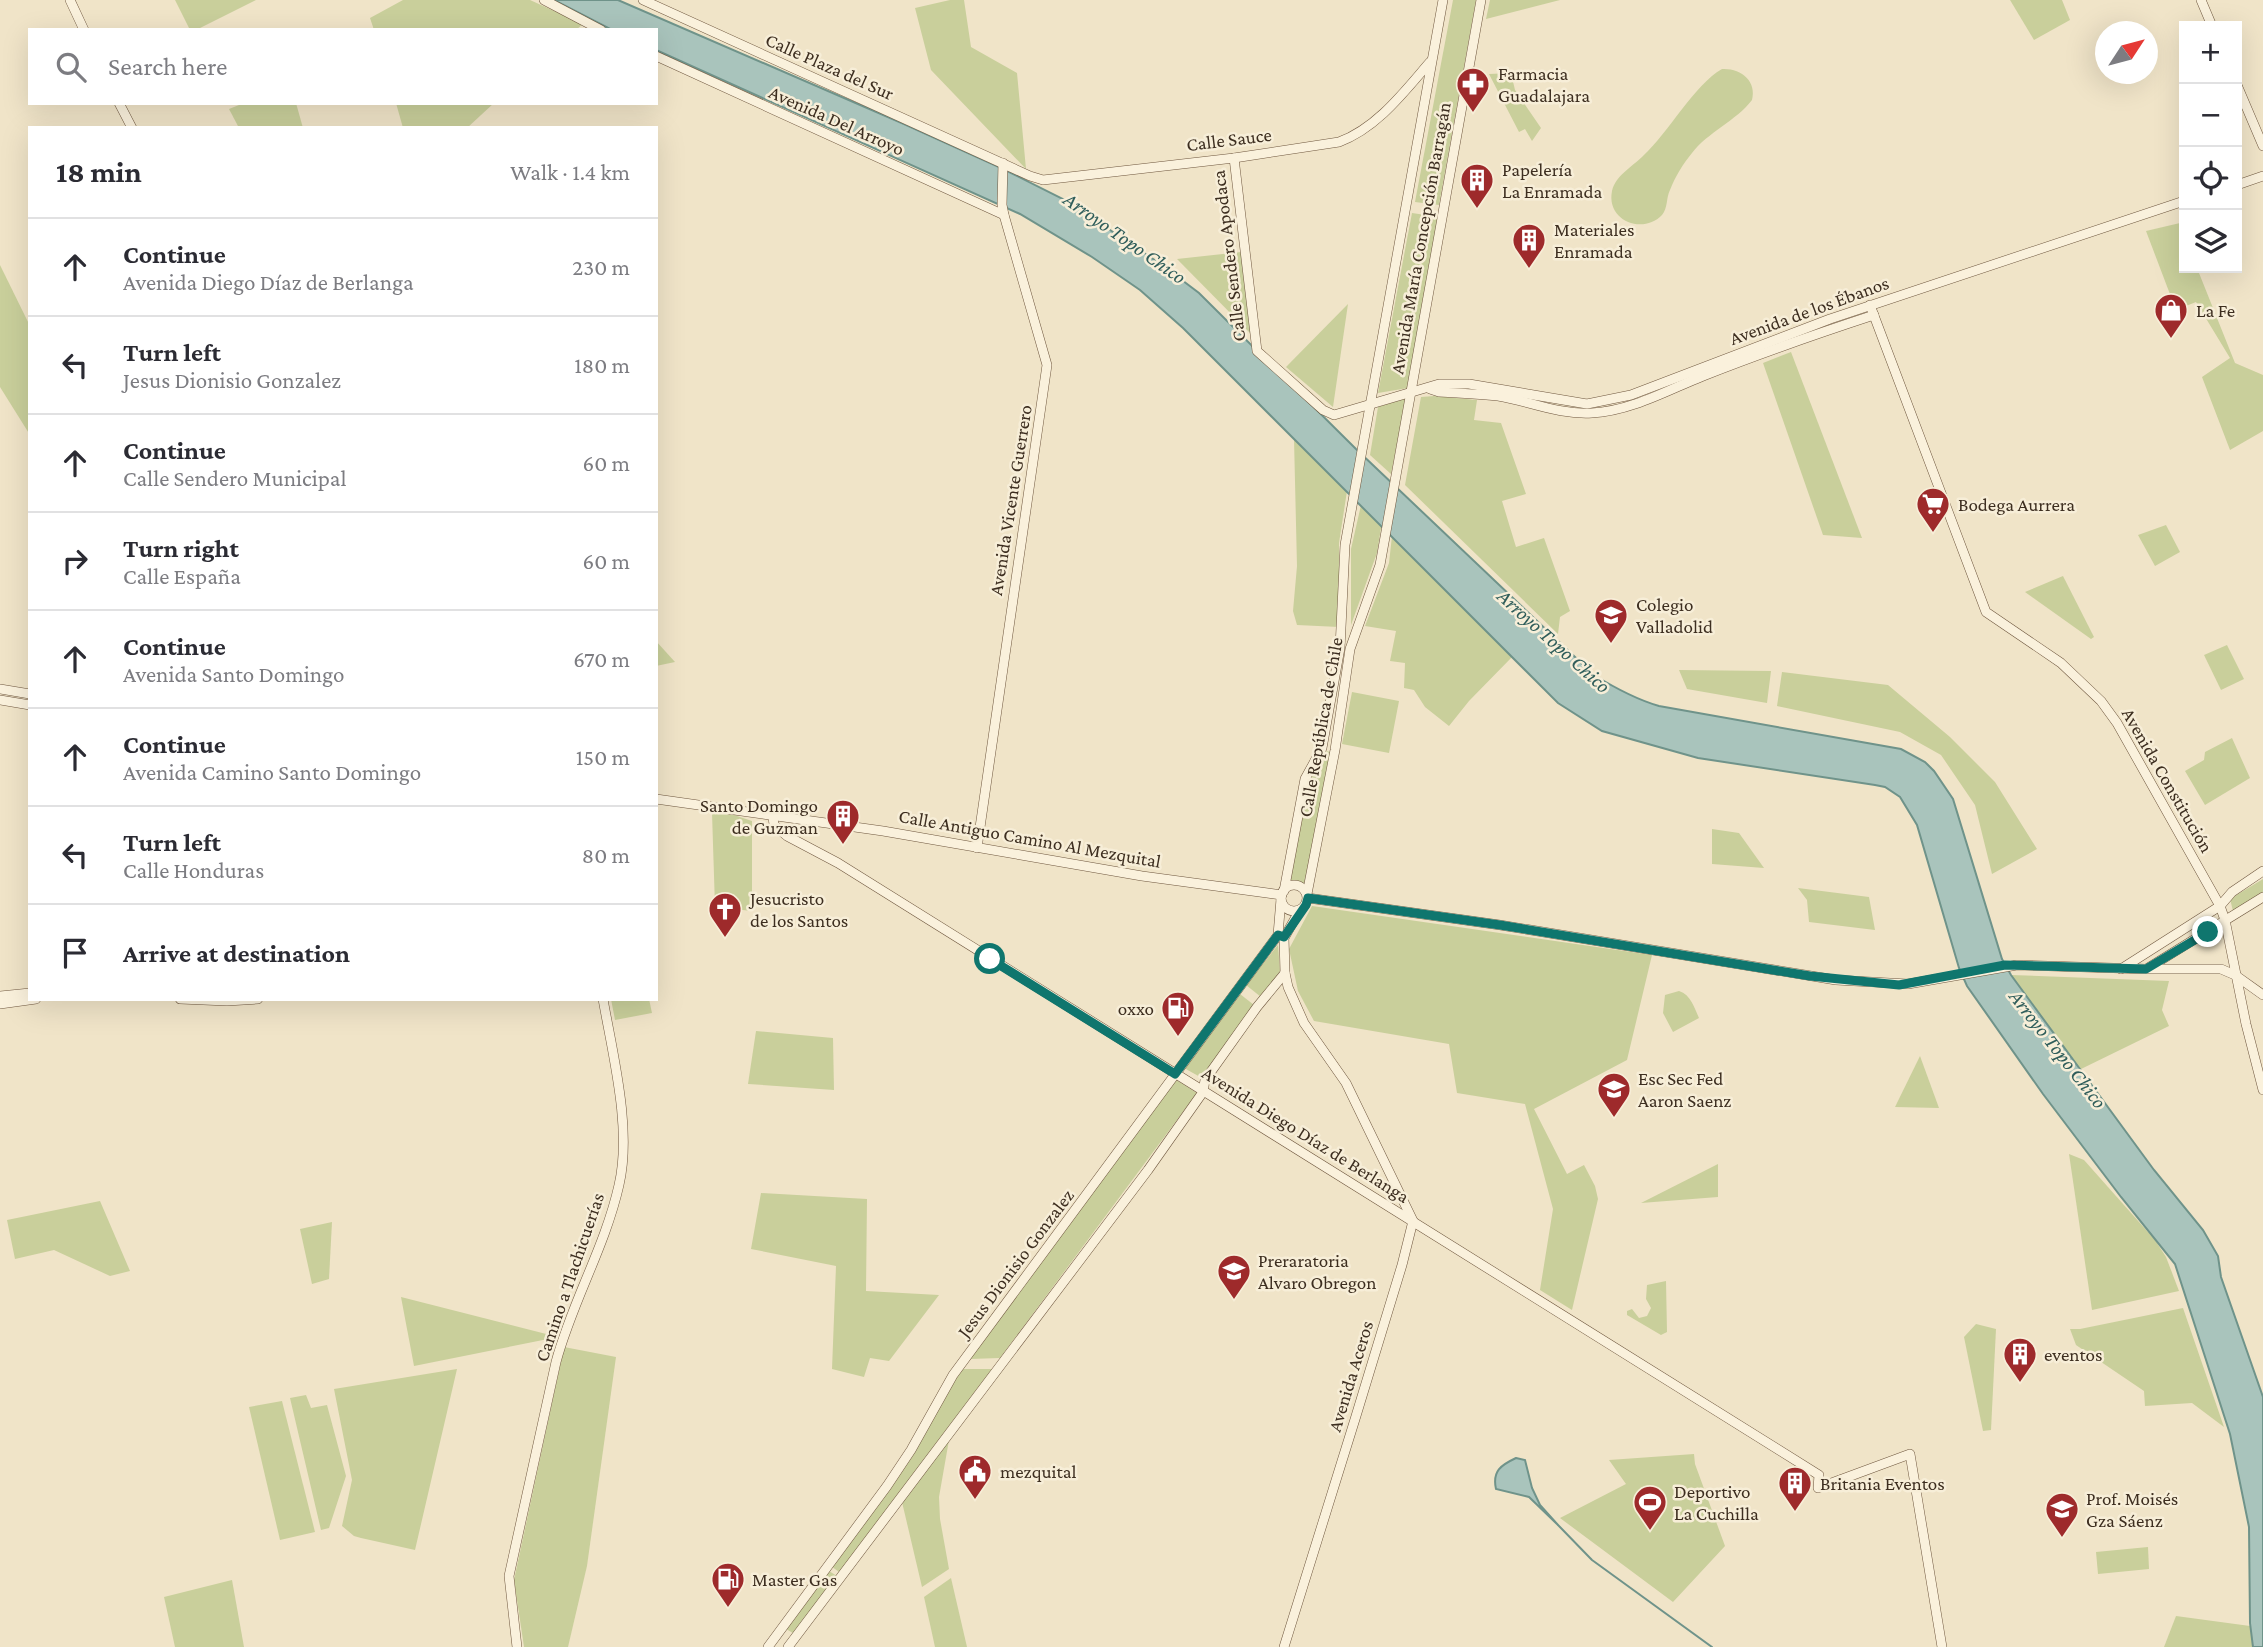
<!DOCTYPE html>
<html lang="en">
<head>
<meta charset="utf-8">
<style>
	body { margin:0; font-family:"Crimson Pro",serif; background:#f7f7f7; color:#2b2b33 }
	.controls { position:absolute; right:21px; top:21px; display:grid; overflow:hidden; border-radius:0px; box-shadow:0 7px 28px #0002 }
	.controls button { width:63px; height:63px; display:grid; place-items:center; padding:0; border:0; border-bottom:2px solid #e1e1e2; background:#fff; color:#2b2b33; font:35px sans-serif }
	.compass { position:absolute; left:2095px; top:21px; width:63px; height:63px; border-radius:50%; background:#fff; box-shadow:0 7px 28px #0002; rotate:54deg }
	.stop { position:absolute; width:21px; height:21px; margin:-16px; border:5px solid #0f766e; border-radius:50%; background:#fff }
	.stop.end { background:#0f766e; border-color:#fff; box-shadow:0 2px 7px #0008 }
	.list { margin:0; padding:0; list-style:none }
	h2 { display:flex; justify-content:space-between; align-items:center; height:91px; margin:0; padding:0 28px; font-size:30px }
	h2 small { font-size:23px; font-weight:400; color:#7c7c81 }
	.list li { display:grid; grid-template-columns:46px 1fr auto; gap:21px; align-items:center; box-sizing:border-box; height:98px; padding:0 28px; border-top:2px solid #e1e1e2 }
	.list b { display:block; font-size:26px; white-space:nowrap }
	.list p { margin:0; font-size:23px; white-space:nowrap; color:#7c7c81 }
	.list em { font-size:23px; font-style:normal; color:#7c7c81 }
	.icon { flex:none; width:38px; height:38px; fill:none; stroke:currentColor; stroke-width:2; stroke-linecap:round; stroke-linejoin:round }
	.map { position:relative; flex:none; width:2263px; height:1647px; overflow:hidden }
	.search { position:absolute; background:#fff; box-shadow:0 7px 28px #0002; left:28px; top:28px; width:630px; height:77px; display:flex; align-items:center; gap:18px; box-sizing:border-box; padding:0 24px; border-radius:0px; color:#7c7c81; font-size:26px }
	.panel { position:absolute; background:#fff; box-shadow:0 7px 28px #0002; left:28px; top:126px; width:630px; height:875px; border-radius:0px }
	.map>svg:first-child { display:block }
</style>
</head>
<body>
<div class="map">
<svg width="2263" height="1647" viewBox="0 0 2263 1647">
	<rect width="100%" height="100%" fill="#f0e4c8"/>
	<!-- green -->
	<g fill="#c9cf9b">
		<path d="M175 0H256L196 30H190Z"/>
		<path d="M403 0H530L583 24 576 30H374L370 18Z"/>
		<path d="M950 0H964L971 47 1017 73 1026 169 931 70 915 8Z"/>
		<path d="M1453 0H1476L1439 205 1415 202Z"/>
		<path d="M1490 0H1560L1486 19Z"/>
		<path d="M2010 0H2062L2070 20 2034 40Z"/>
		<path d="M1722 69C1741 68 1757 81 1752 100 1736 121 1708 132 1692 153 1683 164 1675 177 1670 190 1666 198 1668 208 1662 215 1643 235 1606 221 1612 191 1616 175 1632 167 1643 156 1669 132 1694 85 1722 69Z"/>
		<path d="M1511 73 1515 90 1541 128 1532 141 1525 129 1519 132 1489 74Z"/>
		<path d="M244 103H296L303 128H239L229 109Z"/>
		<path d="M396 103H494L467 128H403Z"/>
		<path d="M1412 213 1439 217 1408 388 1378 393Z"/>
		<path d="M2180 223 2184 234V268H2197L2235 363 2263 375V431L2230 450 2202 377 2230 358 2196 302 2176 310 2146 231Z"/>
		<path d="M1241 252 1252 335 1177 259Z"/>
		<path d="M0 265 30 326V435L0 387Z"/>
		<path d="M1348 304 1333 407 1286 367Z"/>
		<path d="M1791 352 1862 538 1823 535 1763 363Z"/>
		<path d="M1434 396 1477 400 1474 420 1501 423 1526 494 1502 501 1516 547 1544 538 1570 611 1560 617 1558 634 1405 485 1421 397Z"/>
		<path d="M1406 398 1391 474 1370 455 1378 407Z"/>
		<path d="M1294 439 1347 491 1339 543V627L1297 625 1293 611 1297 566Z"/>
		<path d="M1361 505 1382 522 1377 553 1351 625V549Z"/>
		<path d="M2166 525 2180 552 2155 566 2138 535Z"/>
		<path d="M1392 536 1512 657 1469 701 1449 726 1425 707 1414 690 1404 688 1405 663 1390 661 1396 631 1365 626 1389 563Z"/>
		<path d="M2063 576 2094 637 2091 639 2025 592Z"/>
		<path d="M656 641 675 662 656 666Z"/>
		<path d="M2227 645 2244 679 2221 690 2204 655Z"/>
		<path d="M1679 670 1771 671 1767 703 1687 689Z"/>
		<path d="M1782 672 1888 685 1950 737 1995 782 2037 849 1992 874 1975 805 1941 755 1900 732 1777 706Z"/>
		<path d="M1352 692 1399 701 1389 753 1342 744Z"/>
		<path d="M2232 738 2250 778 2205 805 2185 771 2204 760 2205 752Z"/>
		<path d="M1326 751 1330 752 1306 884 1290 882 1312 768Z"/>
		<path d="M712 813 734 815 752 821V911L715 907Z"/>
		<path d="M1712 829 1739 833 1764 868 1712 864Z"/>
		<path d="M2263 879V893L2233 911 2230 899Z"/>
		<path d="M1798 888 1869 897 1875 930 1809 922 1807 900Z"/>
		<path d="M1312 906 1652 955 1627 1060 1534 1109 1567 1174 1584 1165 1595 1186 1598 1199 1572 1310 1540 1290 1553 1209 1525 1104 1457 1093 1449 1044 1314 1021 1298 991 1289 949Z"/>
		<path d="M1278 945 1280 971 1261 997 1246 985Z"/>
		<path d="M2011 975 2169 981 2162 1010 2169 1026 2079 1070Z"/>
		<path d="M1679 991C1691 995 1694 1007 1699 1018L1673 1032 1663 1013 1665 995Z"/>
		<path d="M1240 994 1254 1005 1202 1078 1184 1068Z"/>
		<path d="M611 999H649L652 1013 615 1020Z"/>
		<path d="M756 1031 833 1038 834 1090 748 1084Z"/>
		<path d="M1920 1056 1939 1108 1895 1107Z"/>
		<path d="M1175 1079 1197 1093 1000 1358 970 1359Z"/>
		<path d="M2069 1154 2084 1160 2155 1240 2166 1257 2179 1291 2092 1310Z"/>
		<path d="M1718 1164V1197L1641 1203Z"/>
		<path d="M761 1193 867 1199 866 1291 939 1295 889 1361 870 1358 864 1377 832 1369 836 1266 751 1249Z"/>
		<path d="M100 1201 130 1271 110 1276 54 1250 15 1259 7 1220Z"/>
		<path d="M332 1222 329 1279 312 1284 300 1229Z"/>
		<path d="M1666 1281 1667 1332 1661 1335 1627 1315V1311L1632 1309 1639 1318 1647 1316 1651 1308 1646 1299 1647 1285Z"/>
		<path d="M401 1297 558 1337 414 1366Z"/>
		<path d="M2183 1308 2224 1427 2192 1403 2145 1406 2144 1391 2076 1345 2070 1329H2080Z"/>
		<path d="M1976 1324 1996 1329 1991 1430 1983 1431 1964 1337Z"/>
		<path d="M564 1347 616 1357 587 1566 568 1647H524L514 1580Z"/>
		<path d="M457 1369 415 1550 361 1538 354 1536 342 1526 352 1480 334 1389Z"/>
		<path d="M961 1369H992L839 1572 831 1566 912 1457Z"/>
		<path d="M306 1395 311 1408 327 1405 346 1476 329 1528 321 1530 290 1398Z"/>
		<path d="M282 1401 315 1532 280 1540 249 1407Z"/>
		<path d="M949 1440 939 1497 940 1519 949 1569 922 1587 902 1502Z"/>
		<path d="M1694 1454 1695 1464 1725 1546 1673 1602 1560 1518 1626 1484 1609 1460Z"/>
		<path d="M2148 1547 2149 1569 2098 1574 2096 1552Z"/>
		<path d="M829 1571 837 1576 793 1633 786 1629Z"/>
		<path d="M951 1578 967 1647H935L924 1597Z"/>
		<path d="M232 1580 244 1647H175L164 1597Z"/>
		<path d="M2176 1616 2250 1626 2253 1647H2164Z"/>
	</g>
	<!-- water -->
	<g fill="#a9c4bc" stroke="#6f938a" stroke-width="2">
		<path d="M554 0H618L904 124 999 167 1067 201 1162 265 1199 293 1356 449 1594 675C1615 688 1635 699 1659 706L1901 749 1925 762 1934 771 1953 799 2002 959 2011 975 2154 1170 2203 1230 2218 1256 2221 1277 2263 1397V1647H2253L2250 1623 2249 1527 2230 1434 2175 1264 2121 1197 2043 1094 1967 986 1959 968 1917 825 1900 797 1885 787 1875 785 1698 758 1602 731 1558 703 1183 328 1140 290 1092 257 1020 214 656 50V30H612Z"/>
		<path d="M1516 1458 1525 1460 1532 1488 1540 1505 1558 1525 1529 1497 1496 1489C1492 1471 1501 1465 1516 1458Z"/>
	</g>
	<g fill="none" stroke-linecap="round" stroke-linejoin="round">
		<!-- stream -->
		<path stroke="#6f938a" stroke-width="2" d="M1558 1525 1592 1560 1712 1647"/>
		<defs>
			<g id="secondary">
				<path d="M70 0 84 30"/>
				<path d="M544 0 601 30"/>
				<path d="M643 0 1030 176 1043 180 1234 158 1339 142C1377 128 1404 92 1430 62"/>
				<path d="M2201 0 2212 26"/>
				<path d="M656 56 1004 215"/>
				<path d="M2237 85 2263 146"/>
				<path d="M119 103 132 128"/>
				<path d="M1234 158 1257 351 1323 410 1334 415 1439 384H1469L1587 404 1631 395 1830 319 2184 201"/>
				<path d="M2237 185 2263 176"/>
				<path d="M1870 305 1986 612 2061 663 2101 701 2117 723 2220 906 2225 920 2246 1024 2263 1090"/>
				<path d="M1430 389 1439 392C1459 393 1478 394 1498 396 1529 401 1559 415 1592 413 1631 411 1668 390 1703 376 1759 354 1816 334 1874 315"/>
				<path d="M0 689 30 694"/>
				<path d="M0 700 30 705"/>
				<path d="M656 799 883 831 1142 876 1282 895"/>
				<path d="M773 817 774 825 787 836 838 863 1819 1475 1818 1488 1910 1454 1942 1647"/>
				<path d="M977 848 1047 365 1004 215 1002 205 1003 163"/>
				<circle cx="1294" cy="898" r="13"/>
				<path d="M1284 891 1305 779 1322 748 1340 648 1345 545 1443 0"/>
				<path d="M1307 894 1335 750 1350 649 1380 565 1481 0"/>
				<path d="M1308 898 1500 925 1836 980 1908 984 2017 965 2146 969H2221L2235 975 2263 995"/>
				<path d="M2148 968 2263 897"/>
				<path d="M2121 969 2220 906 2232 892 2263 871"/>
				<path d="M0 996 30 993"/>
				<path d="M180 999 227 1001 258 999"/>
				<path d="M0 1004 36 999"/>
				<path d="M517 1647 509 1576 556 1362C572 1302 605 1247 619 1185 632 1129 613 1056 603 999"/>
				<path d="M768 1647 887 1486 911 1450 953 1375 1278 935 1281 899"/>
				<path d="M788 1647 1148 1170 1203 1092 1205 1080 1257 1007 1285 973"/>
				<path d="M1284 1647 1356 1416 1402 1265 1413 1221 1346 1083 1304 1023 1288 987 1285 973 1284 938 1300 910"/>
			</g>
		</defs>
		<!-- secondary casing -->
		<use href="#secondary" stroke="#6f573f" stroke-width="10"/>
		<!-- secondary -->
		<use href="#secondary" stroke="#faf1dc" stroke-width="9"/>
	</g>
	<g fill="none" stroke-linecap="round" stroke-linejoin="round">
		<!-- route -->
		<path stroke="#0f766e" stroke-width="9" d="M990 959 1175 1074 1278 935 1284 937 1306 905 1308 898 1500 925 1810 976 1899 985 2005 965 2146 969 2208 932"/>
	</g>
	<!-- icons -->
	<defs>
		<symbol id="pharmacy-pin" viewBox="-11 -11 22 30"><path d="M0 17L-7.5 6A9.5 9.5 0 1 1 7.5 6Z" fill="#9e2a2b" stroke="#f7eed8"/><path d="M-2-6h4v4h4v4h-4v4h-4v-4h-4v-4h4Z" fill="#fff"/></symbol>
		<symbol id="building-pin" viewBox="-11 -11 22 30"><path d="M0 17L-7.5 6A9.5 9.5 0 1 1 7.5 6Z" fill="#9e2a2b" stroke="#f7eed8"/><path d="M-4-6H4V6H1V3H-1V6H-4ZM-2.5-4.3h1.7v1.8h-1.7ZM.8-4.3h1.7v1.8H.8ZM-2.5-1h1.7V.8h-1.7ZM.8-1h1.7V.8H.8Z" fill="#fff"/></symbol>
		<symbol id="shop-pin" viewBox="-11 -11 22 30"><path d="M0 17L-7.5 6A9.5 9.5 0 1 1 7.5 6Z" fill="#9e2a2b" stroke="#f7eed8"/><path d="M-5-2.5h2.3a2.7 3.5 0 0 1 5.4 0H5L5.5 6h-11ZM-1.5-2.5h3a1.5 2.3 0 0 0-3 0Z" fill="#fff"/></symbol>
		<symbol id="supermarket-pin" viewBox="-11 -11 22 30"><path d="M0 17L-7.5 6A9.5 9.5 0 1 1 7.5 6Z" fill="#9e2a2b" stroke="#f7eed8"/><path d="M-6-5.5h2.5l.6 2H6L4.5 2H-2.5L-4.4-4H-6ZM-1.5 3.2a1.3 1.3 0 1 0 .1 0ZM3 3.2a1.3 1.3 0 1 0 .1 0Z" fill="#fff"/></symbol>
		<symbol id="school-pin" viewBox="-11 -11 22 30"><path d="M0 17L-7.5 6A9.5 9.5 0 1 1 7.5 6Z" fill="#9e2a2b" stroke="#f7eed8"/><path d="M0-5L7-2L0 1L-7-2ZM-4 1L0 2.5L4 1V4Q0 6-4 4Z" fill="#fff"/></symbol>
		<symbol id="church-pin" viewBox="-11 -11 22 30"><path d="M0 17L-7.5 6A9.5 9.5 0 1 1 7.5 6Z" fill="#9e2a2b" stroke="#f7eed8"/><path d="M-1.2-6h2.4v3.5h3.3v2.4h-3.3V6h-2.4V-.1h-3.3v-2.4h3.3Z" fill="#fff"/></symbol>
		<symbol id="fuel-pin" viewBox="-11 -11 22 30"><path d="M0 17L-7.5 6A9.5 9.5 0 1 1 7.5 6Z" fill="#9e2a2b" stroke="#f7eed8"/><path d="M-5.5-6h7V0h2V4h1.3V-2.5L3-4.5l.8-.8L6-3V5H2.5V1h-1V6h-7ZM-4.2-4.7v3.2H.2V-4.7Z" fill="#fff"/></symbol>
		<symbol id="university-pin" viewBox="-11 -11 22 30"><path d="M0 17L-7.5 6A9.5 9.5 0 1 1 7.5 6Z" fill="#9e2a2b" stroke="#f7eed8"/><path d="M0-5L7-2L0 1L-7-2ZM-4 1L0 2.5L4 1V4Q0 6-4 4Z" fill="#fff"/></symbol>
		<symbol id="civic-pin" viewBox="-11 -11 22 30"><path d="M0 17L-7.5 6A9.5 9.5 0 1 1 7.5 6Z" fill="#9e2a2b" stroke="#f7eed8"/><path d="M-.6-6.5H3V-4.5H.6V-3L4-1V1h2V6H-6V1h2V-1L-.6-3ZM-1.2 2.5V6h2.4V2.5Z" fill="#fff"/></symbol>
		<symbol id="stadium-pin" viewBox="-11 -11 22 30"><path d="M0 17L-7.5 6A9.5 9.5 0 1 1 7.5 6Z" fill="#9e2a2b" stroke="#f7eed8"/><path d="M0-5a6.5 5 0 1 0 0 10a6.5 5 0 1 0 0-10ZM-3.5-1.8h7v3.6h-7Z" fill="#fff"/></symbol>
	</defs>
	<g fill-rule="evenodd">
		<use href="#pharmacy-pin" x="1454" y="65" width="38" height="52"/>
		<use href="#building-pin" x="1458" y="161" width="38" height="52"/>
		<use href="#building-pin" x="1510" y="221" width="38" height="52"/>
		<use href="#shop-pin" x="2152" y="291" width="38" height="52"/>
		<use href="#supermarket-pin" x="1914" y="485" width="38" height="52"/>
		<use href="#school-pin" x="1592" y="596" width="38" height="52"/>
		<use href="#building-pin" x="824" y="797" width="38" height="52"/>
		<use href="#church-pin" x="706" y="890" width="38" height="52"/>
		<use href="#fuel-pin" x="1159" y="989" width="38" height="52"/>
		<use href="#school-pin" x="1595" y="1070" width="38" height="52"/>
		<use href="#university-pin" x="1215" y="1252" width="38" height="52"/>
		<use href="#building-pin" x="2001" y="1335" width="38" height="52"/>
		<use href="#civic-pin" x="956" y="1452" width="38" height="52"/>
		<use href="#building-pin" x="1776" y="1464" width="38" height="52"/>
		<use href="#stadium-pin" x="1631" y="1483" width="38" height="52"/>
		<use href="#school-pin" x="2043" y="1490" width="38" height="52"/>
		<use href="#fuel-pin" x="709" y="1560" width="38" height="52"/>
	</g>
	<g text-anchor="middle" stroke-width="5" stroke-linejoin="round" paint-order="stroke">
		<!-- street labels -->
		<g font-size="19" fill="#3d2e20" stroke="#f7eed8">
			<text transform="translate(830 66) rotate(24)" y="7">Calle Plaza del Sur</text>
			<text transform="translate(837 120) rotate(24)" y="7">Avenida Del Arroyo</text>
			<text transform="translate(1229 139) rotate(-7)" y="7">Calle Sauce</text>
			<text transform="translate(1420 238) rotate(-80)" y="7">Avenida María Concepción Barragán</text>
			<text transform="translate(1228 256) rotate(-97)" y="7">Calle Sendero Apodaca</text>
			<text transform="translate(1809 310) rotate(-20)" y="7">Avenida de los Ébanos</text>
			<text transform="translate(1010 500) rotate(-81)" y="7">Avenida Vicente Guerrero</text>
			<text transform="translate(1320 727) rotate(-80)" y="7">Calle República de Chile</text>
			<text transform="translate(2168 780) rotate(60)" y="7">Avenida Constitución</text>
			<text transform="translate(1030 838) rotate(10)" y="7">Calle Antiguo Camino Al Mezquital</text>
			<text transform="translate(1306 1134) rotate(32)" y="7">Avenida Diego Díaz de Berlanga</text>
			<text transform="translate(1015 1263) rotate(-53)" y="7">Jesus Dionisio Gonzalez</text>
			<text transform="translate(569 1277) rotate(-71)" y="7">Camino a Tlachicuerías</text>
			<text transform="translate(1350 1376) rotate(-73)" y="7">Avenida Aceros</text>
		</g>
		<!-- poi labels -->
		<g font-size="19" fill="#3d2e20" stroke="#f7eed8" text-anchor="start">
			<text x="1498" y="80">Farmacia<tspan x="1498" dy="22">Guadalajara</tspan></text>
			<text x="1502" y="176">Papelería<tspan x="1502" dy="22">La Enramada</tspan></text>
			<text x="1554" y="236">Materiales<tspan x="1554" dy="22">Enramada</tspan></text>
			<text x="2196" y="317">La Fe</text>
			<text x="1958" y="511">Bodega Aurrera</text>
			<text x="1636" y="611">Colegio<tspan x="1636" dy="22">Valladolid</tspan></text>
			<text x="818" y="812" text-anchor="end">Santo Domingo<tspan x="818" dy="22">de Guzman</tspan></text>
			<text x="750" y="905">Jesucristo<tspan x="750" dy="22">de los Santos</tspan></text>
			<text x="1154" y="1015" text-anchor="end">oxxo</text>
			<text x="1638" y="1085">Esc Sec Fed<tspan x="1638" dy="22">Aaron Saenz</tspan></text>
			<text x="1258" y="1267">Preraratoria<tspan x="1258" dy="22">Alvaro Obregon</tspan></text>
			<text x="2044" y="1361">eventos</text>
			<text x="1000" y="1478">mezquital</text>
			<text x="1820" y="1490">Britania Eventos</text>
			<text x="1674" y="1498">Deportivo<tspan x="1674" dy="22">La Cuchilla</tspan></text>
			<text x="2086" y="1505">Prof. Moisés<tspan x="2086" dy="22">Gza Sáenz</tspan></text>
			<text x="752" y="1586">Master Gas</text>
		</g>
		<!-- water labels -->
		<g font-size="21" font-style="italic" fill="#2f5d5a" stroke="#f7eed8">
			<text transform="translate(1125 238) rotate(35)" y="7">Arroyo Topo Chico</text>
			<text transform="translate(1554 641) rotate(42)" y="7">Arroyo Topo Chico</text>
			<text transform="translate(2058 1049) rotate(52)" y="7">Arroyo Topo Chico</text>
		</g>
	</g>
</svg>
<div class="controls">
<button>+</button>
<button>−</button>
<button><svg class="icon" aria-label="locate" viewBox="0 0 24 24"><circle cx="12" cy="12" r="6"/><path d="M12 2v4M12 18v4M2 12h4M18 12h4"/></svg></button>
<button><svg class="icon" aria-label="layers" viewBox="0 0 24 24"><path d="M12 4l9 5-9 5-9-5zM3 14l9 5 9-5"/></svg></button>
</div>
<svg class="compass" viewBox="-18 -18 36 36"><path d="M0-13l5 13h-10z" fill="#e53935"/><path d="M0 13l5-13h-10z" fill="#7c7c81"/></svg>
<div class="stop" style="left:990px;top:959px"></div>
<div class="stop end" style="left:2208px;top:932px"></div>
<div class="search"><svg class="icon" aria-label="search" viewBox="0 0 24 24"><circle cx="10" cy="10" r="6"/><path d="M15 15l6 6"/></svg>Search here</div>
<section class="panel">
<h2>18 min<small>Walk · 1.4 km</small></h2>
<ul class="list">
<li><svg class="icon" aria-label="ahead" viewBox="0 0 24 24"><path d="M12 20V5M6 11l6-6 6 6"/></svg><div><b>Continue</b><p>Avenida Diego Díaz de Berlanga</p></div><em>230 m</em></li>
<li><svg class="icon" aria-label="left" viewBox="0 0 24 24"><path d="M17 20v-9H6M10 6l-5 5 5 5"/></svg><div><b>Turn left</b><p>Jesus Dionisio Gonzalez</p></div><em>180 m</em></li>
<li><svg class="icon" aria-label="ahead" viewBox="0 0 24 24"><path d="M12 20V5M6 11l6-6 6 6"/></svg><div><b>Continue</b><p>Calle Sendero Municipal</p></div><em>60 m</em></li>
<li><svg class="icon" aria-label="right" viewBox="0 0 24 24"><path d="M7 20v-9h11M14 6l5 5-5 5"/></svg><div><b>Turn right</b><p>Calle España</p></div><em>60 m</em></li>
<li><svg class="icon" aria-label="ahead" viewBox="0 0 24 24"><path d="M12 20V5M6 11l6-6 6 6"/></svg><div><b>Continue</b><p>Avenida Santo Domingo</p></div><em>670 m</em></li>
<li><svg class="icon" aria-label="ahead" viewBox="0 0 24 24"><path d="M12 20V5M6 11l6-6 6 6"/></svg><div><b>Continue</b><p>Avenida Camino Santo Domingo</p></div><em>150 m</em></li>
<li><svg class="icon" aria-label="left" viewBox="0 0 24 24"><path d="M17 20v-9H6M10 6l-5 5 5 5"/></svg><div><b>Turn left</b><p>Calle Honduras</p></div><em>80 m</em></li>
<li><svg class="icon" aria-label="arrive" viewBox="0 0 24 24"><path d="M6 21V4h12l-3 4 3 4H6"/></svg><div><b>Arrive at destination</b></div></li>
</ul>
</section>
</div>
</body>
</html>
